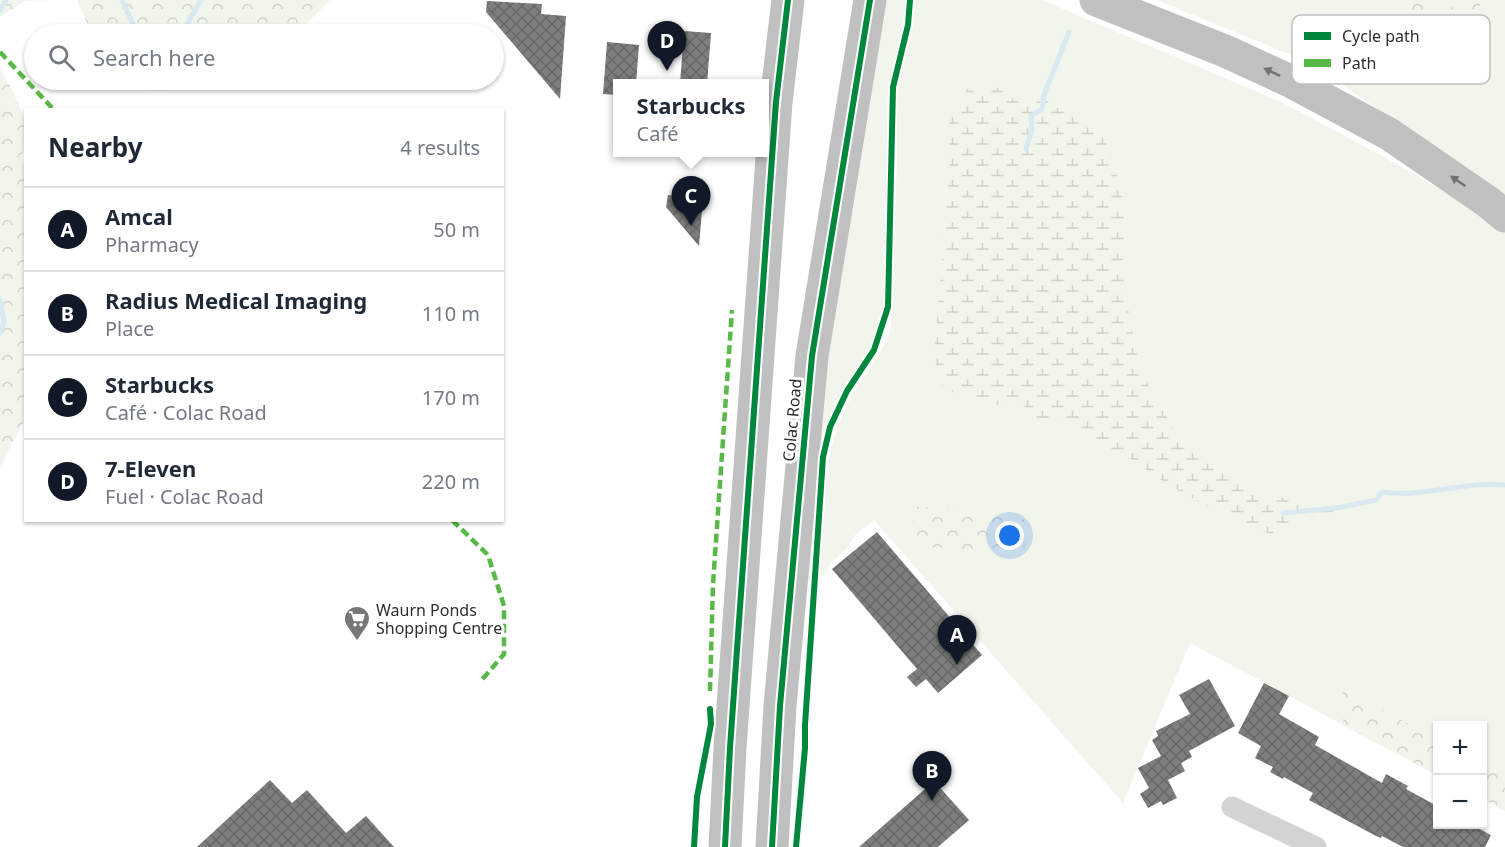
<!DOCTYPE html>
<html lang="en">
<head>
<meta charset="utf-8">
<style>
	body { margin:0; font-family:"Noto Sans",sans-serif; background:#f2f2f3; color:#1f2937 }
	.controls { position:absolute; right:18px; bottom:18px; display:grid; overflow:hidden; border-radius:0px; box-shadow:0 2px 4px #0004 }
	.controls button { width:54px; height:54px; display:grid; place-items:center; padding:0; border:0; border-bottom:2px solid #e0e1e3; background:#fff; color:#1f2937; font:30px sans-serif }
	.you { position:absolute; left:1010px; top:536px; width:21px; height:21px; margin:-15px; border:4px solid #fff; border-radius:50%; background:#1a73e8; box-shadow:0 0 0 9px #1a73e833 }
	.badge { display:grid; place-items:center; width:39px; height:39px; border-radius:50%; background:#111827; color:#fff; font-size:20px; font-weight:700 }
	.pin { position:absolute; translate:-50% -50px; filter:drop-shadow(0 2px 3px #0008) }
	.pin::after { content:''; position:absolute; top:32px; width:21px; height:18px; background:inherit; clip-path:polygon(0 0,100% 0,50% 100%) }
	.popup { position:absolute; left:613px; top:79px; width:156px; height:78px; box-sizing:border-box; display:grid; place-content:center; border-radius:0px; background:#fff; filter:drop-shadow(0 2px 4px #0005); font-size:20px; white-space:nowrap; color:#747a83 }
	.popup b { font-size:22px; color:#1f2937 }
	.popup::after { content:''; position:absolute; left:50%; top:100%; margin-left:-12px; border:12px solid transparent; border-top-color:#fff }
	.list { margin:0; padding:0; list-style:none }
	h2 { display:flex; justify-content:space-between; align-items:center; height:78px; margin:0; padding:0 24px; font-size:26px }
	h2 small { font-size:20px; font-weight:400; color:#747a83 }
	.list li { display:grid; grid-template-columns:39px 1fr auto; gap:18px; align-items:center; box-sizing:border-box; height:84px; padding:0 24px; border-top:2px solid #e0e1e3 }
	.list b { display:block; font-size:22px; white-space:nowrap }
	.list p { margin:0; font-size:20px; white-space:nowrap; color:#747a83 }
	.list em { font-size:20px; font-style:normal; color:#747a83 }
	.icon { flex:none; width:33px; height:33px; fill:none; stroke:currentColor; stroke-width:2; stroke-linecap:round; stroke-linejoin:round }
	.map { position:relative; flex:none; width:1505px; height:847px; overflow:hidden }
	.search { position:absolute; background:#fff; box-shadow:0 2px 4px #0004; left:24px; top:24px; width:480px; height:66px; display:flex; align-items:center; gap:15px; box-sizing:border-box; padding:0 21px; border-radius:33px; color:#747a83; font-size:22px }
	.panel { position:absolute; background:#fff; box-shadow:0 2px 4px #0004; left:24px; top:108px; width:480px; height:414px; border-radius:0px }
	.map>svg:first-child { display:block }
</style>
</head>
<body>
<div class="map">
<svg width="1505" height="847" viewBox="0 0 1505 847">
	<defs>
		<pattern id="forest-crowns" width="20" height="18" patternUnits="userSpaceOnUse" patternTransform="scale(1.5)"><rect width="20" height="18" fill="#f1f5ec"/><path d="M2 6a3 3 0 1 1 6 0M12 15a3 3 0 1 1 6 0" fill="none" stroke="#cfd2cb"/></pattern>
		<pattern id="wetland-marsh" width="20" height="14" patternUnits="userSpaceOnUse" patternTransform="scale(1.5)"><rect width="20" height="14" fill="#f1f5ec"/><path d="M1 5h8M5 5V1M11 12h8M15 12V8" fill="none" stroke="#cfd2cb"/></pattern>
		<pattern id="building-cross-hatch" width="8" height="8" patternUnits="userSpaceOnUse" patternTransform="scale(1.5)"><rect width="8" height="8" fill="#7e7e7e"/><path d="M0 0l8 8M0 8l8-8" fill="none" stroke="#686868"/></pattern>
	</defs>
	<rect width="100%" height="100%" fill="#fff"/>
	<!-- grass -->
	<g fill="#f1f5ec">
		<path d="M886 0H907L905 19 890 85V179L885 324 873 353 837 410 822 454 818 478 811 581 808 582 806 538 827 350Z"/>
		<path d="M913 0H1042L1281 102 1375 152 1462 202 1505 232V811L1483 799 1482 726H1438L1437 775 1190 643 1123 803 874 520 855 535 848 547 829 565 825 575 821 576 819 573C822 519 821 464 843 413 856 383 880 361 891 329L897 159 896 90 911 21Z"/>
		<path d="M1157 0H1505V203L1411 132 1325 73 1319 62 1284 52Z"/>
	</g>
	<!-- forest -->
	<g fill="url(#forest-crowns)">
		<path d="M0 0H52L25 1 0 17Z"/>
		<path d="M77 0H330L306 24 281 34H87V23Z"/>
		<path d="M1402 0H1432L1406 54 1394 53 1385 45Z"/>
		<path d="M1455 0H1481L1479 11 1451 59 1428 75 1420 69C1435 48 1443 23 1455 0Z"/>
		<path d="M0 68C11 90 39 131 21 155L26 173 25 419 0 468Z"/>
		<path d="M104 80H186L166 91 122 89Z"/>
		<path d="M904 506 1008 511 1027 521 1028 540 1023 548 1009 546 977 550 927 547 907 532 914 518Z"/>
		<path d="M1343 689 1437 739V775L1343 725Z"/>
		<path d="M1483 763 1505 775V811L1483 799Z"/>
	</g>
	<!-- wetland -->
	<path fill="url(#wetland-marsh)" d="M994 85 1011 98 1024 102 1039 94 1052 105 1078 119 1103 137 1112 155 1126 213 1123 256 1129 315 1140 370 1179 439 1212 467 1242 487 1264 496 1287 498 1307 506 1326 509 1379 498 1374 502 1310 517 1276 535 1245 527 1167 484 1131 459 1093 444 1064 422 1038 419 1024 406 994 405 959 396 941 384 934 358 950 158 949 122 967 89Z"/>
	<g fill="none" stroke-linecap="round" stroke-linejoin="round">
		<!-- stream -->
		<g stroke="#d8e9f1" stroke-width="5">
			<path d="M122 0 136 31 142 34"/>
			<path d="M0 11 6 0"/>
			<path d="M165 34 184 29 201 0"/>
			<path d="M1026 149 1032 129 1031 116 1042 109 1044 95 1069 32"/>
			<path d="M0 300 4 322 0 333"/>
			<path d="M1283 513 1337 508 1376 500 1382 492C1423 498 1464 481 1505 485"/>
		</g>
	</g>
	<!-- building -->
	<g fill="url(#building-cross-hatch)">
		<path d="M487 1 542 4 541 14 566 16 560 99 486 12Z"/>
		<path d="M684 31 711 33 707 84H680Z"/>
		<path d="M607 42 639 45 636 84H618V95L603 94Z"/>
		<path d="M668 195 703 199 699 246 666 207Z"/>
		<path d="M877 532 982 655 938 693 926 679 916 687 907 677 917 669 832 569Z"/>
		<path d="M1209 679 1235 726 1189 751 1192 757 1181 763 1185 771 1168 780 1177 798 1163 805 1161 801 1148 808 1140 794 1149 788 1138 768 1161 756 1152 740 1158 736 1156 731 1190 714 1179 695Z"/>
		<path d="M1264 683 1289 696 1279 714 1319 737 1315 745 1382 783 1386 774 1408 786 1406 789 1437 806V825H1472L1491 835 1485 847H1403L1382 836 1381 838 1376 836 1309 800 1313 793 1284 777 1283 779 1270 772 1273 767 1255 758 1261 746 1238 733Z"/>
		<path d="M270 780 292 803 307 790 346 833 366 816 394 847H197Z"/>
		<path d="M934 781 969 820 938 847H859Z"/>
	</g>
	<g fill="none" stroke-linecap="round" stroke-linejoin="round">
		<!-- street -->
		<path stroke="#d3d3d3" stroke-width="21" d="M1232 807 1316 847"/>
		<!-- highway -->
		<g stroke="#c0c0c0" stroke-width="33">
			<path d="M1096 0 1225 51 1290 81 1389 134 1488 202 1505 216"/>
			<path d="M725 847 730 748 776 102 788 0"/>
			<path d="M772 847 780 706 812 356 870 0"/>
		</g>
		<!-- quiet -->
		<g stroke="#58b947" stroke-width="4.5" stroke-dasharray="9 4.5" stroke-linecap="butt">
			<path d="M0 52 54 110"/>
			<path d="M452 520 488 555 504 606V654L480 682"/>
			<path d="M710 691 713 584 732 310"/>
		</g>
		<defs>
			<g id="cycleway">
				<path d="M694 847 697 797 711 724 710 709"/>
				<path d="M725 847 730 748 776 102 788 0"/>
				<path d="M772 847 780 706 812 356 870 0"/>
				<path d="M796 847 805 748V725L823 457 830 427 847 391 874 350 888 307 893 87 908 25 910 0"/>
			</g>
		</defs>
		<!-- cycleway casing -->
		<use href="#cycleway" stroke="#fff" stroke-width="10"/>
		<!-- cycleway -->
		<use href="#cycleway" stroke="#00873e" stroke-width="6"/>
	</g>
	<!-- one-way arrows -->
	<defs><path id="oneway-solid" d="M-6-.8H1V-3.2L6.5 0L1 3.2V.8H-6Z" transform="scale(1.5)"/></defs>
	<g fill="#707070">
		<use href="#oneway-solid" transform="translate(1272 72) rotate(-155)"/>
		<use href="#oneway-solid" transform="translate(1458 181) rotate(-146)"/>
	</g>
	<!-- icons -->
	<defs>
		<symbol id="supermarket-pin" viewBox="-11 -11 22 30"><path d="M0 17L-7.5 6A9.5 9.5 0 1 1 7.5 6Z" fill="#777" stroke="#fff"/><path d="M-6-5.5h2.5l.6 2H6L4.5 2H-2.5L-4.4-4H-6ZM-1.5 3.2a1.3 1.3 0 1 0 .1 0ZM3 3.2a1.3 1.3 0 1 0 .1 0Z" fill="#fff"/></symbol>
	</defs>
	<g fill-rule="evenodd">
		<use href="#supermarket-pin" x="342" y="604" width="30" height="40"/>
	</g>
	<g text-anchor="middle" stroke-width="6" stroke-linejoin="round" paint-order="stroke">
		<!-- street labels -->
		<g font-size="16" fill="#2e2e2e" stroke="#fff">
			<text transform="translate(792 420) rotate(-85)" y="6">Colac Road</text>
		</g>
		<!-- poi labels -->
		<g font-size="16" fill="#2e2e2e" stroke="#fff" text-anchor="start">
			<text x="376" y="616">Waurn Ponds<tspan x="376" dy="18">Shopping Centre</tspan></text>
		</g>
	</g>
	<!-- legend -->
	<rect x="1292" y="15" width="198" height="69" rx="9" fill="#fff" stroke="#c0c0c0" stroke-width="1.5"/>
	<rect x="1304" y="32" width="27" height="8" fill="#00873e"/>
	<rect x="1304" y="59" width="27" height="8" fill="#58b947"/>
	<g font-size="16" fill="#2e2e2e">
		<text x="1342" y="42">Cycle path</text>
		<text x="1342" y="69">Path</text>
	</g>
</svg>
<div class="controls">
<button>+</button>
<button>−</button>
</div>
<div class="you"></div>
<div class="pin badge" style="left:957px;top:665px">A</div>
<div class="pin badge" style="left:932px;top:801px">B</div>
<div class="pin badge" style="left:691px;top:226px">C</div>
<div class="popup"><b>Starbucks</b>Café</div>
<div class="pin badge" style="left:667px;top:71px">D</div>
<div class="search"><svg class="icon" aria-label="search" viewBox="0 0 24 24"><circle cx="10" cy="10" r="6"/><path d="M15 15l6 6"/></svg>Search here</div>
<section class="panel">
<h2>Nearby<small>4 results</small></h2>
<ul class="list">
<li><span class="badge">A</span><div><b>Amcal</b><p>Pharmacy</p></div><em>50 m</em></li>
<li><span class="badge">B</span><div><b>Radius Medical Imaging</b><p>Place</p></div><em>110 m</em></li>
<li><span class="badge">C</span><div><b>Starbucks</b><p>Café · Colac Road</p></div><em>170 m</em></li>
<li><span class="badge">D</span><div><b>7-Eleven</b><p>Fuel · Colac Road</p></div><em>220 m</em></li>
</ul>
</section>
</div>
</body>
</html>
